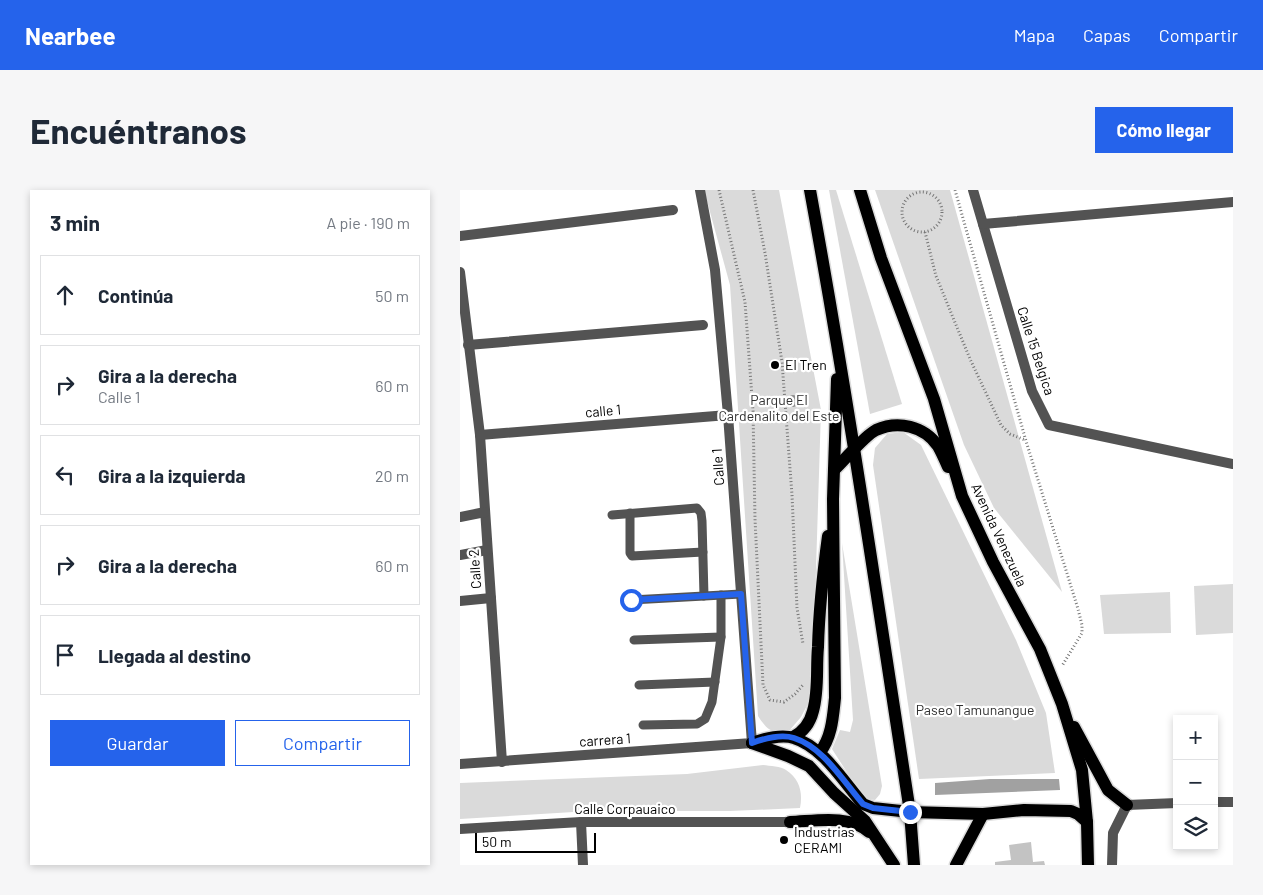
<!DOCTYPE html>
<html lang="es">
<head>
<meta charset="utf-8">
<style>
	body { margin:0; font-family:Barlow,sans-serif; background:#f6f6f7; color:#1f2937 }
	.controls { position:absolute; right:15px; bottom:15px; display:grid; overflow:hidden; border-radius:0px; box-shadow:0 2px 8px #0003 }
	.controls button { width:45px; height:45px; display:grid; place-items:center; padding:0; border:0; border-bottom:1px solid #e0e1e3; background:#fff; color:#1f2937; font:25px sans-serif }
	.scale { position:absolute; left:15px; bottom:12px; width:121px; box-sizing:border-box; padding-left:5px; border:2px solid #000; border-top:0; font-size:14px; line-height:18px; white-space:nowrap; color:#000; -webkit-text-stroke:4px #fff; paint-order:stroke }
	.stop { position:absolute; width:15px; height:15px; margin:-11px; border:4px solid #2563eb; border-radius:50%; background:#fff }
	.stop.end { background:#2563eb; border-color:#fff; box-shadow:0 1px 5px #0008 }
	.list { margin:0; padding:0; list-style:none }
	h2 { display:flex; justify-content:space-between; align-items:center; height:65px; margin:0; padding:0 20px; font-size:21px }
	h2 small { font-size:16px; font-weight:400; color:#747a83 }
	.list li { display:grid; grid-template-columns:32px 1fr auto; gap:15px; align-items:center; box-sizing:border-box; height:80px; margin:0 10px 10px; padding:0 10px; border:1px solid #e0e1e3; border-radius:0px }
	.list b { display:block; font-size:19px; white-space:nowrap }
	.list p { margin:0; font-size:16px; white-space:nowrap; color:#747a83 }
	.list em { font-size:16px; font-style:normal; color:#747a83 }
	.actions { display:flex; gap:10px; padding:15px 20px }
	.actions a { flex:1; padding:11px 0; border:1px solid #2563eb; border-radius:0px; text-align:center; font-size:18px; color:#2563eb }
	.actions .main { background:#2563eb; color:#fff }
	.icon { flex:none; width:28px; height:28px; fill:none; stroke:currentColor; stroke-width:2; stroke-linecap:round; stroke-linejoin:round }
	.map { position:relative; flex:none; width:773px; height:675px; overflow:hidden; border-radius:0px }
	header { display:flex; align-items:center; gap:30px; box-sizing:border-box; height:70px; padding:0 25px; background:#2563eb; color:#fff }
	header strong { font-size:24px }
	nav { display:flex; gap:28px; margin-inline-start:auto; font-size:18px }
	.intro { display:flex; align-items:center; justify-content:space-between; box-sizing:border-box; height:120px; padding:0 30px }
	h1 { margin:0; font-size:35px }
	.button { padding:12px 22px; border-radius:0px; background:#2563eb; color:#fff; font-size:18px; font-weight:700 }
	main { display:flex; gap:30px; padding:0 30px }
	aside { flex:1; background:#fff; border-radius:0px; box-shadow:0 2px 8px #0003 }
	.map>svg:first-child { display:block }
</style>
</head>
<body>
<header>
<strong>Nearbee</strong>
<nav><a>Mapa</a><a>Capas</a><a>Compartir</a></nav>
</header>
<div class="intro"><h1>Encuéntranos</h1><a class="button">Cómo llegar</a></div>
<main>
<aside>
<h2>3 min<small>A pie · 190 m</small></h2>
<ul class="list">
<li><svg class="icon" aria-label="ahead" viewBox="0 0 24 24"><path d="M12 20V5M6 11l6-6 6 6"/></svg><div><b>Continúa</b></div><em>50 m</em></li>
<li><svg class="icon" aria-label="right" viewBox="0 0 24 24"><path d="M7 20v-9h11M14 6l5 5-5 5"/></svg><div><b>Gira a la derecha</b><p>Calle 1</p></div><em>60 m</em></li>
<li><svg class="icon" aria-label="left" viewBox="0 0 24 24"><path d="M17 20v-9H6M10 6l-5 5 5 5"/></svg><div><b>Gira a la izquierda</b></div><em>20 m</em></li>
<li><svg class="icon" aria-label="right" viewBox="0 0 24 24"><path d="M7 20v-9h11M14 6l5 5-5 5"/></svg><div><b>Gira a la derecha</b></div><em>60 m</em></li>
<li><svg class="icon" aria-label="arrive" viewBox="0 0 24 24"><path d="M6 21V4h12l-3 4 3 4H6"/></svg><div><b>Llegada al destino</b></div></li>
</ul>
<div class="actions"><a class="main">Guardar</a><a>Compartir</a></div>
</aside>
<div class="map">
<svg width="773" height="675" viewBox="0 0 773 675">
	<rect width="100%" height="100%" fill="#fff"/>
	<!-- green -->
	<g fill="#dadada">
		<path d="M244 0H319L361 220 352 506 341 527 329 541C311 543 308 541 298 526L270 95Z"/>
		<path d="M369 0H376L442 214 410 224Z"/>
		<path d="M415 0H490L602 402 534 318 504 255Z"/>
		<path d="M443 242 461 255 556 450 586 523 595 583 459 589 413 275 415 258 427 244Z"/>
		<path d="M382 353 422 596 420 604 415 610 406 609 401 604 372 559 380 540 390 542 393 530Z"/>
		<path d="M773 394V443L736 445 734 396Z"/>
		<path d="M710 402 711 443 644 444 640 405Z"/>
		<path d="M303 575C310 576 321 576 326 580 340 589 343 603 340 618L270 621H130L0 629V593L227 584Z"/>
	</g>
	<!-- water -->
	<path fill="#a1a1a1" d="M530 589H599L600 600 475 605V593Z"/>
	<!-- building -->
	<path fill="#c3c3c3" d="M571 652 573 672 584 671 585 675H535V672L551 670 549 655Z"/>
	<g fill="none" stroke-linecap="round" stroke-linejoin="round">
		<defs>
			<g id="primary">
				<path d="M350 0C388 207 418 414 450 622L454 675"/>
				<path d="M400 0 421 68 474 209 502 306 533 372 580 459 602 514 622 580 627 632 628 675"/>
				<path d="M374 280C385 270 404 246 416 240 438 230 464 236 478 256 482 263 485 270 488 277"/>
				<path d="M614 537 648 600 667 615"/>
				<path d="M333 547C343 542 350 533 353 521 359 500 356 478 358 457 359 419 363 383 368 346"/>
				<path d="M292 553C303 549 322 544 334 548 363 557 383 591 403 614L413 618 450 622 523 624 564 620 611 621 618 624 627 632"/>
				<path d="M292 553 328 566 349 576 374 603 405 631 434 675"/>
				<path d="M360 562C372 547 373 526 375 508L373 309 377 189"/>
				<path d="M330 632C356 631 388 624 409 642"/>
				<path d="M496 675 523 624"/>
			</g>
		</defs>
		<!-- primary casing -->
		<use href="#primary" stroke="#dbdbdb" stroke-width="15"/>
		<!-- path -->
		<g stroke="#757575" stroke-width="3" stroke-dasharray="1 2.5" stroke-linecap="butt">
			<path d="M259 0 285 112 293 221 295 329 303 495 310 510 324 512 335 504 343 495"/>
			<path d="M293 0 305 63 322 172 332 305 337 418 343 454"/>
			<path d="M495 0 566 251 618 419 622 435V443L602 476"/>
			<circle cx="462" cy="22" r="20"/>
			<path d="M465 42 476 86 510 169 541 235 550 244 565 250"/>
		</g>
		<!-- service -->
		<g stroke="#535353" stroke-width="9">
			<path d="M170 323V363L172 366 243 362"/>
			<path d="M152 325 237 318 241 323 242 331 244 406"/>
			<path d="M171 410 281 404"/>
			<path d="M174 450 261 447"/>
			<path d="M179 495 255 492"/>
			<path d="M183 535 237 534 245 529 252 512 261 447V405"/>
		</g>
		<!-- minor -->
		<g stroke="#535353" stroke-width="10">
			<path d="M513 0 572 201 589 235 773 274"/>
			<path d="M523 34 773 12"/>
			<path d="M0 46 213 20"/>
			<path d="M0 82 20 245 42 572"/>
			<path d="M8 155 243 135"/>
			<path d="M20 245 268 225"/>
			<path d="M0 327 25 322"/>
			<path d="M0 365 27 360"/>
			<path d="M0 411 31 408"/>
			<path d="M0 574 292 553 268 225 255 80 240 0"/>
			<path d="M754 612H773"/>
			<path d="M121 632 123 675"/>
			<path d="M0 639 121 632H330"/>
			<path d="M652 675 653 643 667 615 717 613"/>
		</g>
		<!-- primary -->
		<use href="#primary" stroke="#000" stroke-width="12"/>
	</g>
	<!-- trees -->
	<circle fill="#8e8e8e" cx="333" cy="211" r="6"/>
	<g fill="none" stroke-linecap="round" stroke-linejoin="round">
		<!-- route -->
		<path stroke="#2563eb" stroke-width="6" d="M171 410 281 404 292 553C303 549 322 544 334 548 363 557 383 591 403 614L413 618 450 622"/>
	</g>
	<!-- markers -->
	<g fill="#000" stroke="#fff" stroke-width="2">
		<circle cx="315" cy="175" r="5"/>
		<circle cx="324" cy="650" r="5"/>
	</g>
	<g text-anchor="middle" stroke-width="4.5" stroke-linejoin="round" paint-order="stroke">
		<!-- street labels -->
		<g font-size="14" fill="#000" stroke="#fff">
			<text transform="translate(576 161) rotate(72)" y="5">Calle 15 Belgica</text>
			<text transform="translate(143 221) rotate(-5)" y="5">calle 1</text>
			<text transform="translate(258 277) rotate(-94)" y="5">Calle 1</text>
			<text transform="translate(539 345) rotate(65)" y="5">Avenida Venezuela</text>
			<text transform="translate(15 379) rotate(-94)" y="5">Calle 2</text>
			<text transform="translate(145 550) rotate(-4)" y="5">carrera 1</text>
			<text x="165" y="624">Calle Corpauaico</text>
		</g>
		<!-- poi labels -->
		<g font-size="14" fill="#000" stroke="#fff" text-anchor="start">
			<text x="325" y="180">El Tren</text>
			<text x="334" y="647">Industrias<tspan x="334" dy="16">CERAMI</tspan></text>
		</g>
		<!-- park labels -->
		<g font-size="14" fill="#313131" stroke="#fff">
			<text x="319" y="215">Parque El<tspan x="319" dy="16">Cardenalito del Este</tspan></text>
			<text x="515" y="525">Paseo Tamunangue</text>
		</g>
	</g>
</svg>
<div class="controls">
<button>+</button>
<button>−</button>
<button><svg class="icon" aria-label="layers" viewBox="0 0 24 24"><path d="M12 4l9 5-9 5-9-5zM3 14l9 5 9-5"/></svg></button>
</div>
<div class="scale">50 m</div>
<div class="stop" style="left:171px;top:410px"></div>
<div class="stop end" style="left:450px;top:622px"></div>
</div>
</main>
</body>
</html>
